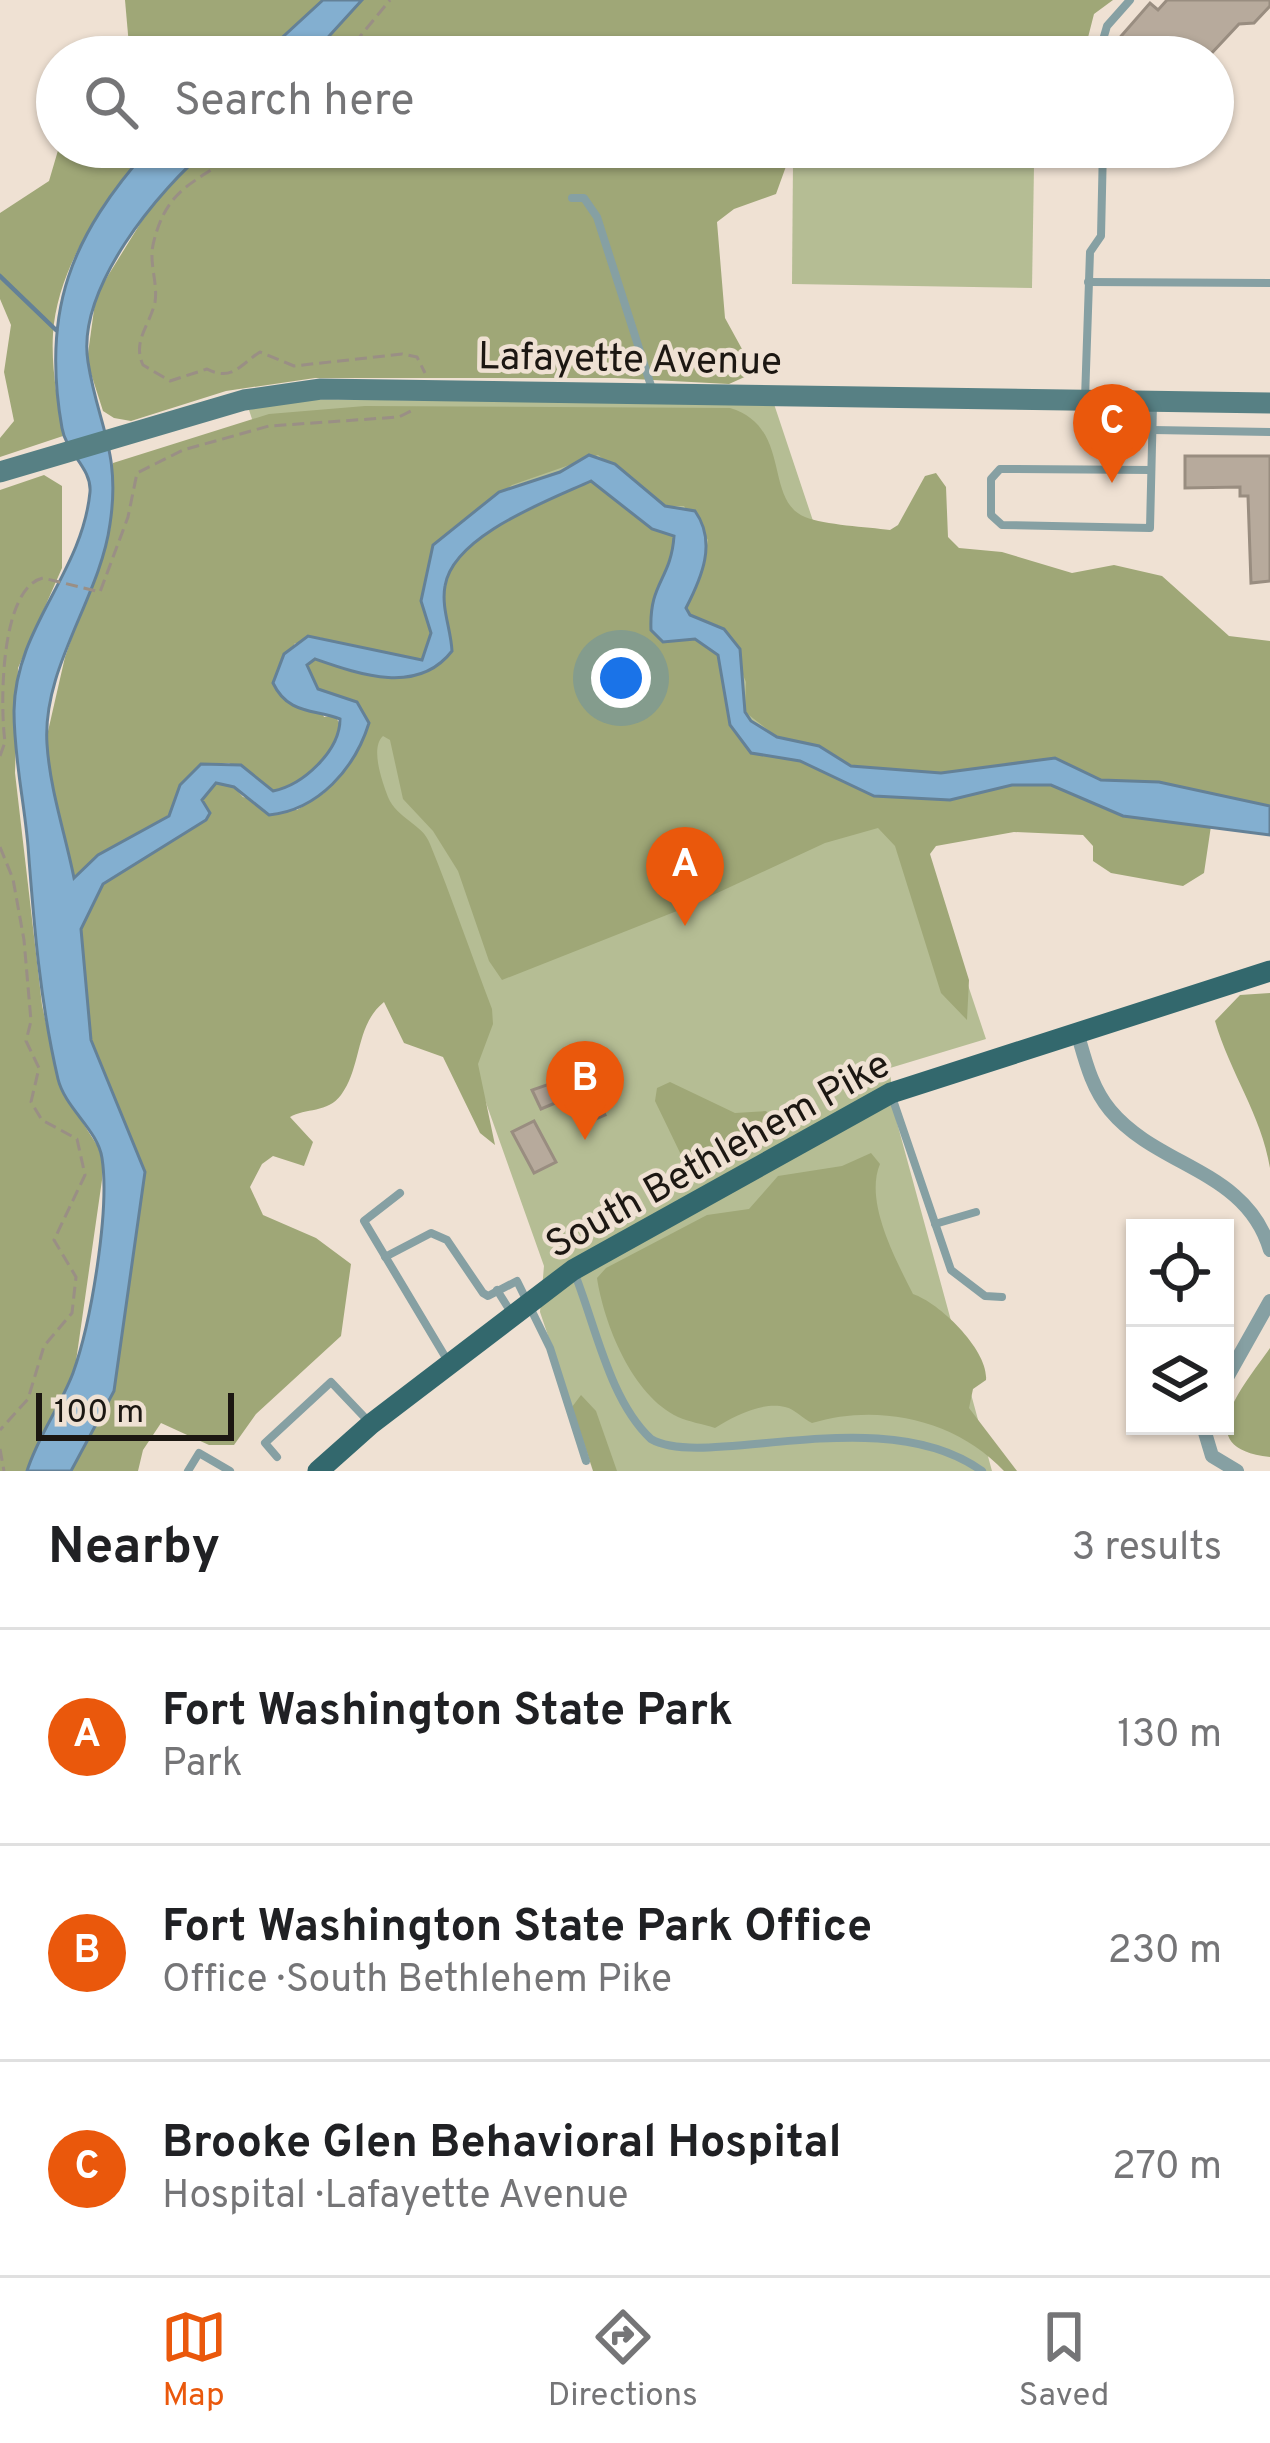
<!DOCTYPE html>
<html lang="en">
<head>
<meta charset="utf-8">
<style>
	body { margin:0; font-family:Overpass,sans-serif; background:#f2f2f2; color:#202124 }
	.controls { position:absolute; right:36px; bottom:36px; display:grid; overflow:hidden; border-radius:0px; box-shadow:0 3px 9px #0004 }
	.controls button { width:108px; height:108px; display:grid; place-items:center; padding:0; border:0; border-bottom:3px solid #e0e0e0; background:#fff; color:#202124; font:60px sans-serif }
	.scale { position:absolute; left:36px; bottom:30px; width:198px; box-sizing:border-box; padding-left:12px; border:6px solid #1c1712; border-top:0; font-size:33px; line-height:42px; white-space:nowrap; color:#1c1712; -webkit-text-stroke:9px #efe1d3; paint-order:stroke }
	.you { position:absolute; left:621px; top:678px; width:42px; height:42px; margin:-30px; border:9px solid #fff; border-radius:50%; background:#1a73e8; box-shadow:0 0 0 18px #1a73e833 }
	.badge { display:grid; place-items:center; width:78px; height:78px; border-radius:50%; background:#ea580c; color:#fff; font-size:39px; font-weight:700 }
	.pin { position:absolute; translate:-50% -99px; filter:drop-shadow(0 3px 6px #0008) }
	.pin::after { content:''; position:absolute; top:63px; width:42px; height:36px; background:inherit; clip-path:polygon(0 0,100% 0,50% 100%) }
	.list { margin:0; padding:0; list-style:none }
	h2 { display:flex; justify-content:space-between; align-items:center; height:156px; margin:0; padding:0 48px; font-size:51px }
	h2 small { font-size:39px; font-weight:400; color:#757577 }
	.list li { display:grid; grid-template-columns:78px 1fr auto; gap:36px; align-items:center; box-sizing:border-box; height:216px; padding:0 48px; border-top:3px solid #e0e0e0 }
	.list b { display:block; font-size:45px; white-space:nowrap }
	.list p { margin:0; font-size:39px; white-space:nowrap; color:#757577 }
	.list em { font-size:39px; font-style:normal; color:#757577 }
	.icon { flex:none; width:66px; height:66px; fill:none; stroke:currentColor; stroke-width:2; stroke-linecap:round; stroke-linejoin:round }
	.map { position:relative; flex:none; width:1270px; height:1471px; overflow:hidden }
	.search { position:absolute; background:#fff; box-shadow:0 3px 9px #0004; left:36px; right:36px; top:36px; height:132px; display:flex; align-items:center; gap:30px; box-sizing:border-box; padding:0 42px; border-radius:66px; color:#757577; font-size:45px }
	.sheet { height:804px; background:#fff }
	nav { display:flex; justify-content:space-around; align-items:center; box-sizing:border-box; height:168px; border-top:3px solid #e0e0e0; background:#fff; font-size:33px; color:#757577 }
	nav a { display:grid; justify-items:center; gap:6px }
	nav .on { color:#ea580c }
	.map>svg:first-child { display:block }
</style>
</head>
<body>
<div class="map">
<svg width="1270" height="1471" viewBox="0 0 1270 1471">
	<rect width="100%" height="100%" fill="#efe1d3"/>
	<!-- green -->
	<g fill="#b5bd94">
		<path d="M793 162 1034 166 1032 288 792 284Z"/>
		<path d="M283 399 774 404 986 1039 890 1068 893 1108 992 1471H594L540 1312 544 1266 383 813 249 410Z"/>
	</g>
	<!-- forest -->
	<g fill="#9fa777">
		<path d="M125 0H323L261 57H130Z"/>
		<path d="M362 0H1113L1094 14 1083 57H310Z"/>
		<path d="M59 147H150C106 196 57 267 53 334 51 368 58 403 63 436L0 457V438L14 421 4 372 11 325 0 299V213L49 181Z"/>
		<path d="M210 147H793L776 194 734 209 717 222 725 318 742 349 749 375 729 384 615 378H315L226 391 131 421 114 418 103 411 87 361 96 295 161 190Z"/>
		<path d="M365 406 730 408C793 427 763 500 805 517 825 525 867 527 890 530L898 525 925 476 936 473 946 487 948 537 959 548 1002 552 1072 573 1114 565 1162 576 1229 636 1270 641V806L1160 783 1101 780 1054 758 941 773 876 772 838 761 819 746 777 737 745 712 746 682 724 629 689 615 686 608 701 577 708 540 684 506H665L598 455 512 485 451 529 426 573 421 601 431 633 422 660 317 637 294 644 324 717 335 715 341 727C332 756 303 785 273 791L229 763 201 764 169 816 98 855 74 880 58 822 46 740 65 657 110 531 113 463 269 414Z"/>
		<path d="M44 475 62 486V568L18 668 15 773 42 1005 60 1087 102 1153V1180L75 1368 27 1471H0V490Z"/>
		<path d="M591 481 652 529 675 536C668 578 649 587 651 630L695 639 718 655 727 711 751 753 800 761 874 796 950 800 1012 785H1051L1123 816 1211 826 1204 873 1183 886 1111 873 1093 861V846L1083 835 1014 832 936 846 930 854 969 980 967 1020 941 993 895 846 878 828 825 843 687 907 502 980 489 961 458 871 433 831 403 799 390 740 383 736C370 748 382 781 388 797 397 819 423 824 430 844 452 898 471 954 492 1009L493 1024 478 1064 495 1145 480 1133 443 1057 404 1043 384 1002C355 1025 362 1067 341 1095 328 1113 305 1108 290 1117L313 1142 304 1166 273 1156 262 1164 250 1187 263 1215 316 1238 351 1264 341 1336 256 1414 234 1445H209L161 1423 143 1450 138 1471H71L114 1391 145 1172 91 1041 81 929 103 884 206 820 202 800 216 783 234 787 243 797 297 810 324 793 365 734 345 698 318 689 306 665 315 658C361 675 419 695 452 651 451 629 441 608 445 586 453 535 550 501 591 481Z"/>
		<path d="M1270 993V1168C1261 1114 1230 1073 1215 1021L1240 995Z"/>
		<path d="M670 1082 735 1113 766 1111 775 1122 768 1134 711 1168 684 1161 655 1101 657 1088Z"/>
		<path d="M871 1153 880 1164C864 1202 896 1260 913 1294 940 1303 989 1351 986 1380L973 1389 969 1408 1017 1471H1004C956 1419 877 1403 812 1423 803 1419 795 1409 785 1407 764 1401 733 1416 715 1428 703 1424 689 1422 678 1417 632 1395 604 1324 597 1278L606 1268 707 1215 749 1209 778 1176 842 1166Z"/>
		<path d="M1270 1348V1457C1188 1448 1243 1387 1270 1348Z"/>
		<path d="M581 1395 596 1411 617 1471H593L572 1407Z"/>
	</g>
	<!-- water -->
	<g fill="#83afd0" stroke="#648197" stroke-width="3">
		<path d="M323 0H362L310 57H261Z"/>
		<path d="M150 147H210C158 190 76 289 88 362 98 426 121 452 110 524 100 598 42 667 47 744 50 790 65 833 74 878L98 855 169 816 180 785 201 764 241 765 273 791C303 785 340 751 340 719 315 709 288 715 273 683L284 654 308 636 422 660 431 633 421 601 433 545 499 492 560 472 589 455 615 464 665 506 695 511C717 542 702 577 686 608L690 615 724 629 740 649 745 712 751 721 777 737 819 746 851 766 941 773 1055 758 1101 780 1159 782 1270 806V835L1123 816 1051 785H1012L950 800 874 796 800 761 751 753 730 725 718 655 695 639 663 642 651 630C649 582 671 580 674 536L652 529 591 481C550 500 453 535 445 586 441 608 451 629 452 651 418 695 361 675 315 659L307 665 318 689 357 702 369 723C355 768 319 810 269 815L234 787 216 783 202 800 210 813 206 820 103 884 81 929 91 1040 145 1172 114 1391 71 1471H27C38 1436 60 1407 73 1373 91 1323 110 1210 102 1158 98 1130 65 1108 58 1079 40 1002 34 925 28 846 24 800 14 758 14 711 15 627 82 574 90 492 92 468 66 453 62 428 41 310 71 236 150 147Z"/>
	</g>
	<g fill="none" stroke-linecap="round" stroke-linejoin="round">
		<!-- stream -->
		<path stroke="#648197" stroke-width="4.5" d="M0 276 56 330"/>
	</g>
	<!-- building -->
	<g fill="#b7aa9c" stroke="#998d80" stroke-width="3">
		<path d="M1167 0H1270V6L1254 23 1239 24 1209 56 1116 57 1109 50 1150 3 1158 10Z"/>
		<path d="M1185 456H1270V581L1251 583 1248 496H1240V487L1185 488Z"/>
		<path d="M584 1072 605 1115 586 1123 574 1095 541 1109 532 1090Z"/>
		<path d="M534 1121 556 1162 534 1173 512 1132Z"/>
	</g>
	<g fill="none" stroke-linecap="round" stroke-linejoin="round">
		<!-- path -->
		<g stroke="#9a8f85" stroke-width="3" stroke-dasharray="12 6" stroke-linecap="butt">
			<path d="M343 57 390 0"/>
			<path d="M238 147C203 185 168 179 153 245 149 264 158 283 155 302 150 325 132 341 143 365L170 381 207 369C232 382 241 364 260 352L294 366 402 354 417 357 425 373"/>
			<path d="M0 756 5 742C0 705 0 588 43 578L100 592 128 517 137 473 183 450 269 426 399 417 413 410"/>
			<path d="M0 847 13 879 24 940 31 1021 26 1041 39 1068 31 1102 42 1120 77 1139 85 1175 54 1240 76 1277 72 1313 44 1346 28 1399 0 1430"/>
			<path d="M0 1449 4 1471"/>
		</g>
		<!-- service -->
		<g stroke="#86a0a3" stroke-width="8">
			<path d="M1098 57 1107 26 1130 0"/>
			<path d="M572 198H584L597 217 653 392"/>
			<path d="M1088 282 1270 283"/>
			<path d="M1085 399 1090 252 1101 236 1103 147"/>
			<path d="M1153 430 1270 432"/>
			<path d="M1151 470 1000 469 991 479V515L1002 525 1150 528 1153 404"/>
			<path d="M891 1094 951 1270 985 1296 1002 1297"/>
			<path d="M400 1193 364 1221 449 1363"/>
			<path d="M935 1224 976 1212"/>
			<path d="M385 1257 431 1233 447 1240 483 1293 488 1296 517 1281 550 1348 586 1461"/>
			<path d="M574 1272C595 1323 609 1400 651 1439 705 1471 883 1399 982 1471"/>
			<path d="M497 1290 512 1314"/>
			<path d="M277 1457 265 1443 331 1382 370 1423"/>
			<path d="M188 1471 199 1453 230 1471"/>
		</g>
		<!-- minor -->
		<g stroke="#86a0a3" stroke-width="14">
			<path d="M1077 1032C1085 1059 1091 1087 1110 1110 1158 1168 1246 1169 1270 1250"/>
			<path d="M1225 1381 1270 1301"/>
			<path d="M1203 1426 1212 1456 1237 1471"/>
		</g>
		<!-- secondary -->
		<path stroke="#578084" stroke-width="21" d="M0 472 244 400 321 389 1270 403"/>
		<!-- primary -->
		<path stroke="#33686d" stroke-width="21" d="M318 1471 371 1424 573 1270 891 1093 1270 971"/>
	</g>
	<g text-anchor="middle" stroke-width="9" stroke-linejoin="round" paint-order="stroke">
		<!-- street labels -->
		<g font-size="39" fill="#1c1712" stroke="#efe1d3">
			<text transform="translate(630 357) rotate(1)" y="14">Lafayette Avenue</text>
			<text transform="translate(717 1153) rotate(-29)" y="14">South Bethlehem Pike</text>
		</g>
	</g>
</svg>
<div class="controls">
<button><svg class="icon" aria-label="locate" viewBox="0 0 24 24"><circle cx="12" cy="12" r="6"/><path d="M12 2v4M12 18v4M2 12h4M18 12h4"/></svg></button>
<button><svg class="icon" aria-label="layers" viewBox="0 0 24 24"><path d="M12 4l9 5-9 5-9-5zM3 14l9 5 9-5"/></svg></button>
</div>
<div class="scale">100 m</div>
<div class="you"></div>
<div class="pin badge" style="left:685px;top:926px">A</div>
<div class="pin badge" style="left:585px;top:1140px">B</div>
<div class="pin badge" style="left:1112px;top:483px">C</div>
<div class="search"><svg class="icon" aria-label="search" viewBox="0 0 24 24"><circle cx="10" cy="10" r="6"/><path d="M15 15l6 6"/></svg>Search here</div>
</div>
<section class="sheet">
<h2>Nearby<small>3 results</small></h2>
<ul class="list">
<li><span class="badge">A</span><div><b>Fort Washington State Park</b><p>Park</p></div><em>130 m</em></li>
<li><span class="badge">B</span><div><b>Fort Washington State Park Office</b><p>Office · South Bethlehem Pike</p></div><em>230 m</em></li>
<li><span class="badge">C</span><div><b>Brooke Glen Behavioral Hospital</b><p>Hospital · Lafayette Avenue</p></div><em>270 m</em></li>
</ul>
</section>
<nav>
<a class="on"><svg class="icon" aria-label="map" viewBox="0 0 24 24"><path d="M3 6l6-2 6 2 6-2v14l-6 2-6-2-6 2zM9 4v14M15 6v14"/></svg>Map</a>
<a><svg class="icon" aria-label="directions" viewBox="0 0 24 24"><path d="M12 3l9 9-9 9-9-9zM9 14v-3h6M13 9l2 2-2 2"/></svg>Directions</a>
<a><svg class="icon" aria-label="saved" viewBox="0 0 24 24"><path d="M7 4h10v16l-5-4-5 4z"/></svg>Saved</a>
</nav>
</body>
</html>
